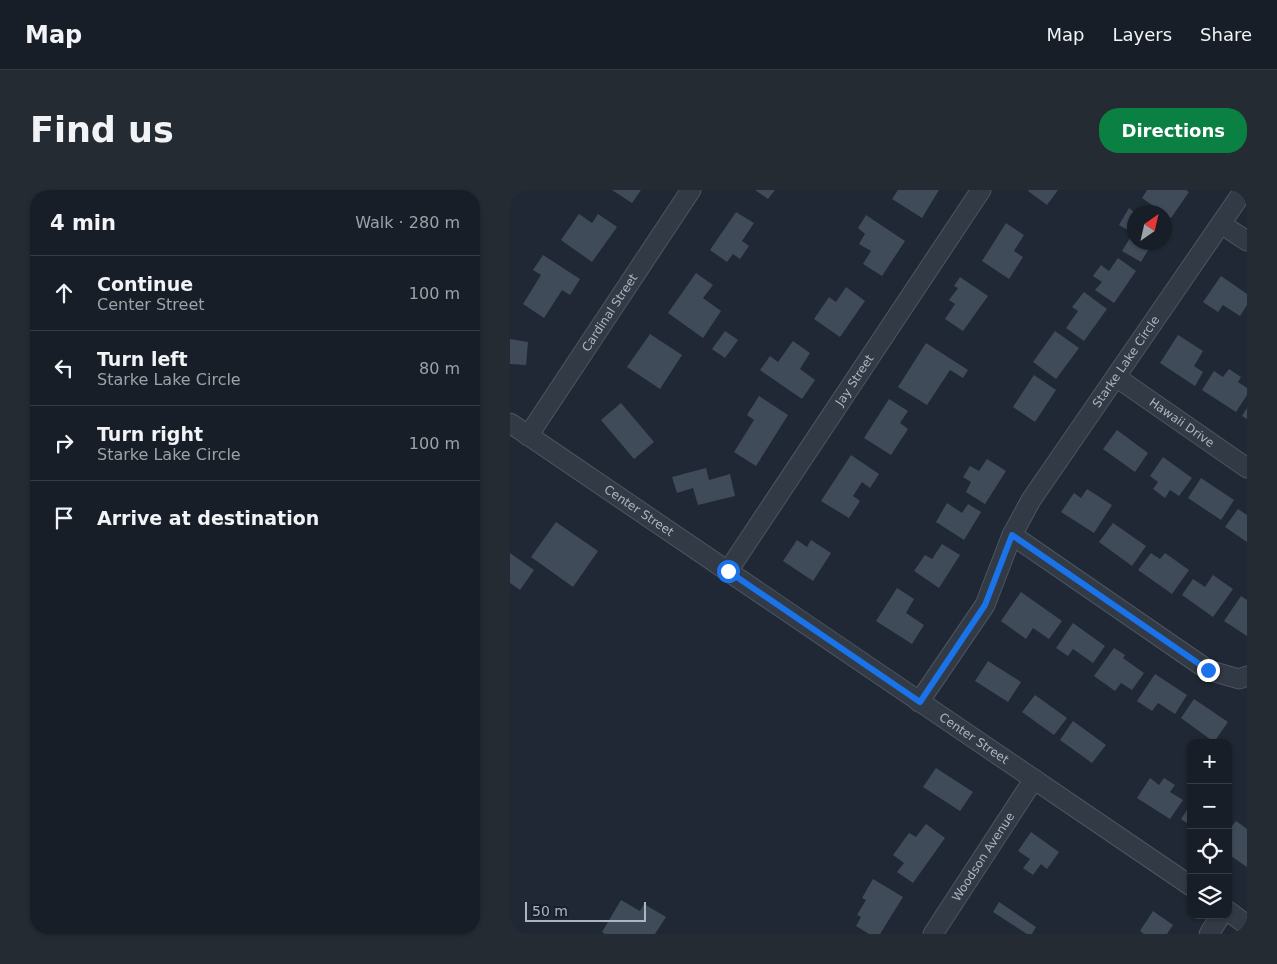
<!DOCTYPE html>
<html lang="en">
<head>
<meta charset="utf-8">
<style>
	body { margin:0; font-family:"DejaVu Sans",sans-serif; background:#242b33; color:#f1f3f6 }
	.controls { position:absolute; right:15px; bottom:15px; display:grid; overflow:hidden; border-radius:10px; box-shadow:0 1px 4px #0004 }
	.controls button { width:45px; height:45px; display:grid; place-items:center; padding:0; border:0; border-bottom:1px solid #363c44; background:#171e27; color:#f1f3f6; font:25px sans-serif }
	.compass { position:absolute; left:617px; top:15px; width:45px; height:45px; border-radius:50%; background:#171e27; box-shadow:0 1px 4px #0004; rotate:34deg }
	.scale { position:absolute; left:15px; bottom:12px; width:121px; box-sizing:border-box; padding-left:5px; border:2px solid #acb5c3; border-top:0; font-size:14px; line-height:18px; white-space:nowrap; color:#acb5c3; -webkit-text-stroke:4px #181f29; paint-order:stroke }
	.stop { position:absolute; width:15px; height:15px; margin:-11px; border:4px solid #1a73e8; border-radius:50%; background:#fff }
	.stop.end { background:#1a73e8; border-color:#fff; box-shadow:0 1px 5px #0008 }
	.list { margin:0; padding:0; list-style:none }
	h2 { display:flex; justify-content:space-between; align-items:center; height:65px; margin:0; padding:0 20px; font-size:21px }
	h2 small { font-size:16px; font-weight:400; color:#9ea2a7 }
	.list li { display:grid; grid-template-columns:32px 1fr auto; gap:15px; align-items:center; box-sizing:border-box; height:75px; padding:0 20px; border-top:1px solid #363c44 }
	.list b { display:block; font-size:19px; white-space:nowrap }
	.list p { margin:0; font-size:16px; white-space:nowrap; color:#9ea2a7 }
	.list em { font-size:16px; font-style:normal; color:#9ea2a7 }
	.icon { flex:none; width:28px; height:28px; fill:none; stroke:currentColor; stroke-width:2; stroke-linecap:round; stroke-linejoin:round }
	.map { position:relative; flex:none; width:737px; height:744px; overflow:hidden; border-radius:20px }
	header { display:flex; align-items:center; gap:30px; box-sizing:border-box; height:70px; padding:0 25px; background:#171e27; border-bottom:1px solid #363c44 }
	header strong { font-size:24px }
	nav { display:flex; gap:28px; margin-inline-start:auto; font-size:18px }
	.intro { display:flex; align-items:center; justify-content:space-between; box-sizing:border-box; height:120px; padding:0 30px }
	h1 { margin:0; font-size:35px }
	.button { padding:12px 22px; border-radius:20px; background:#0b8043; color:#fff; font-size:18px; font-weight:700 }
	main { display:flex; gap:30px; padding:0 30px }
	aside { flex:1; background:#171e27; border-radius:20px; box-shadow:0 1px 4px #0004 }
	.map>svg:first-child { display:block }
</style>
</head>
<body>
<header>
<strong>Map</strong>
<nav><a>Map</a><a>Layers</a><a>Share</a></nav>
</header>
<div class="intro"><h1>Find us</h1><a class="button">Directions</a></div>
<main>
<aside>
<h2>4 min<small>Walk · 280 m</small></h2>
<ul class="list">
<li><svg class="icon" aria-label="ahead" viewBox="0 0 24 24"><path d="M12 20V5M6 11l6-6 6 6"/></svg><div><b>Continue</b><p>Center Street</p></div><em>100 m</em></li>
<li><svg class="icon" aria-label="left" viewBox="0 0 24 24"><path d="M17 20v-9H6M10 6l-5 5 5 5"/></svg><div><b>Turn left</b><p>Starke Lake Circle</p></div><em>80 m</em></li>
<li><svg class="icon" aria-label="right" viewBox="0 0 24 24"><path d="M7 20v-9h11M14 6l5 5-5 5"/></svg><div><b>Turn right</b><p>Starke Lake Circle</p></div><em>100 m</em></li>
<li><svg class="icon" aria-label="arrive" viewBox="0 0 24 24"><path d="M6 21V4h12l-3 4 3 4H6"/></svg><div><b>Arrive at destination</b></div></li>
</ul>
</aside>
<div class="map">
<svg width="737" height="744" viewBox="0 0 737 744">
	<rect width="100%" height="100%" fill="#1f2834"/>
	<!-- building -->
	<g fill="#404b59">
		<path d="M102 0H131L122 13Z"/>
		<path d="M245 0H265L258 9Z"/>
		<path d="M388 0H429L412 28 382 9Z"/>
		<path d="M519 0H548L537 15 518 1Z"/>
		<path d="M637 0H676L679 2 661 28 632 8Z"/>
		<path d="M619 18 624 22V52H643L631 72 612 61 623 43 609 35Z"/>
		<path d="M226 22 244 33 232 51 239 56 230 69 223 64 217 72 200 60Z"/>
		<path d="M69 24 82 33 88 24 107 37 82 72 51 50Z"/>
		<path d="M356 25 395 51 372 86 353 74 361 61 349 54 355 44 348 38Z"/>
		<path d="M496 33 514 45 504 61 513 67 499 89 472 71Z"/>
		<path d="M33 65 70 89 60 105 52 100 34 128 13 114 31 85 23 80Z"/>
		<path d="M608 68 626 81 604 113 585 100 592 92 583 86 591 75 599 81Z"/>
		<path d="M186 83 203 95 193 108 211 121 193 148 158 123Z"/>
		<path d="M711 86 737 104V115L730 126 713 115 708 122 693 112Z"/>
		<path d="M450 87 478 106 453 141 435 129 445 114 439 110 448 98 444 96Z"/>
		<path d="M336 97 355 111 330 147 304 129 319 107 326 112Z"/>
		<path d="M574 102 597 119 574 151 556 138 568 121 562 117Z"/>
		<path d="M215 141 228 150 215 168 202 159Z"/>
		<path d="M545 141 569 158 546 189 523 172Z"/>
		<path d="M140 144 172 165 150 199 117 177Z"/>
		<path d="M668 145 693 161 684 176 693 182 685 196 650 173Z"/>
		<path d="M0 149 18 152 16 175 0 174Z"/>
		<path d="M283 151 300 163 290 179 305 190 292 209 250 180 260 166 268 172Z"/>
		<path d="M416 153 458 180 453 188 440 180 417 215 388 197Z"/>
		<path d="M719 179 731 187 728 192 737 198V205L726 222 692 200 704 181 713 187Z"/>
		<path d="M524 185 546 200 525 232 503 217Z"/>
		<path d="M249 206 278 225 246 276 224 262 244 230 237 225Z"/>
		<path d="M379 209 398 221 390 233 398 239 381 265 354 248Z"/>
		<path d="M111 213 144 252 124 269 91 230Z"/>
		<path d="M737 218V229L732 226Z"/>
		<path d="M607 240 638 263 625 282 593 259Z"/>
		<path d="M341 265 369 284 360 298 352 292 343 306 350 311 339 328 311 311Z"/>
		<path d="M653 267 682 288 669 306 660 300 655 308 643 299 648 292 640 286Z"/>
		<path d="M477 269 496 281 475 314 456 302 461 292 453 287 460 276 469 281Z"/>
		<path d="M196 278 199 290 220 284 225 306 188 315 183 298 167 303 162 287Z"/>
		<path d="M691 288 724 310 711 330 678 308Z"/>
		<path d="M577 299 602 315 584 343 551 322 564 303 571 308Z"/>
		<path d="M437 313 452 323 458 314 471 322 454 350 426 332Z"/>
		<path d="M728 319 737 325V352L715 337Z"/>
		<path d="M46 332 88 361 63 397 21 367Z"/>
		<path d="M603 333 636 356 622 376 589 352Z"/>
		<path d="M287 350 297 357 301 350 321 363 303 391 273 371Z"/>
		<path d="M432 354 450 365 429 398 404 381 415 365 422 369Z"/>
		<path d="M0 363 24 380 10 400 0 393Z"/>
		<path d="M641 363 650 369 655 363 679 380 662 404 628 380Z"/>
		<path d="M703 385 723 399 703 427 672 405 683 389 695 397Z"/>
		<path d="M387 398 404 409 396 423 414 435 402 454 366 431Z"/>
		<path d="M511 402 552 431 539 449 523 438 516 449 491 431Z"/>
		<path d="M731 406 737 410V446L714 431Z"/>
		<path d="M563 433 595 456 583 473 563 459 558 466 546 458Z"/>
		<path d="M604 458 615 465 613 468 634 483 622 500 611 493 605 501 584 486Z"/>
		<path d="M478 471 511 492 498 512 465 491Z"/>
		<path d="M645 484 677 505 665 524 648 513 642 521 627 511Z"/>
		<path d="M525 505 557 528 544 545 512 522Z"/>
		<path d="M684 509 718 532 704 552 671 528Z"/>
		<path d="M563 531 596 555 582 573 550 550Z"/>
		<path d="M426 578 463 602 450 621 413 597Z"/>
		<path d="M640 588 649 595 654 588 665 595 660 602 673 610 660 629 627 608Z"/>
		<path d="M681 614V636L671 629Z"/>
		<path d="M726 631 737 639V677L718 664V641Z"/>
		<path d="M416 634 435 648 403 693 387 682 394 673 383 665 399 643 406 647Z"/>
		<path d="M521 642 549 662 537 679 531 674 523 685 513 678 520 669 508 661Z"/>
		<path d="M363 689 393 707 370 744H359L346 736 351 727 347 725 356 710 352 708Z"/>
		<path d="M111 710 130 721 134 714 156 727 145 744H95L92 742Z"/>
		<path d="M489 712 526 737 522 744H517L483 722Z"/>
		<path d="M643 721 663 735 657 744H634L630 741Z"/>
	</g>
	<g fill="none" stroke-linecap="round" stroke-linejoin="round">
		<defs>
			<g id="minor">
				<path d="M711 34 737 51"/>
				<path id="s1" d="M606 187 737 278"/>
				<path id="s2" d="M0 233 681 696"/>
				<path id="s3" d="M18 246 181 0"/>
				<path d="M502 345 698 480 729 489 737 486"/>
				<path id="s4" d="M218 381 471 0"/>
				<path id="s5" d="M409 512 475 415 502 345 521 310 734 0"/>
				<path d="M718 721 737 735"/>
				<path id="s6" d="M423 744 524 589"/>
				<path d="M699 744 711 725"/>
			</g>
		</defs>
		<!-- minor casing -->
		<use href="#minor" stroke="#4d5561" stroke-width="21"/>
		<!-- minor -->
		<use href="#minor" stroke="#323a45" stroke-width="19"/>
	</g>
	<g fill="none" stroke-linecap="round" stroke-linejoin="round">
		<!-- route -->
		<path stroke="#1a73e8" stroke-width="6" d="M218 381 410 512 475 415 502 345 698 480"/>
	</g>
	<g text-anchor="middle" stroke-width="5" stroke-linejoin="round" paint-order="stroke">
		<!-- street labels -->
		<g font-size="12" fill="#acb5c3" stroke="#181f29">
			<text dy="4" stroke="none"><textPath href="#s3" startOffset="148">Cardinal Street</textPath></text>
			<text dy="4" stroke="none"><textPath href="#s5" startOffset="400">Starke Lake Circle</textPath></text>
			<text dy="4" stroke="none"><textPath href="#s4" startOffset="229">Jay Street</textPath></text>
			<text dy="4" stroke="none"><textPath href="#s1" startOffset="80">Hawaii Drive</textPath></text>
			<text dy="4" stroke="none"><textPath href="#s2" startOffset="156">Center Street</textPath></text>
			<text dy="4" stroke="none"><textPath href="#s2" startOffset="561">Center Street</textPath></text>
			<text dy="4" stroke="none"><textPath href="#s6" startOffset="92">Woodson Avenue</textPath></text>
		</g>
	</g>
</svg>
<div class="controls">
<button>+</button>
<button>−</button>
<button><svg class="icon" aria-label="locate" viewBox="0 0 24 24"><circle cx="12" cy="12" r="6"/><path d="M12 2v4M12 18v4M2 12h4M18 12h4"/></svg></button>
<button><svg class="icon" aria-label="layers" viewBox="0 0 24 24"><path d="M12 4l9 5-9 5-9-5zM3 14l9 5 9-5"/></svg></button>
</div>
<svg class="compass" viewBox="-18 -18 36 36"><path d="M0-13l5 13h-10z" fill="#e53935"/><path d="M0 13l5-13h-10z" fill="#9ea2a7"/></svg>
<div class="scale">50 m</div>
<div class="stop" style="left:218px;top:381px"></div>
<div class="stop end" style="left:698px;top:480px"></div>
</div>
</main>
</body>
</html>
